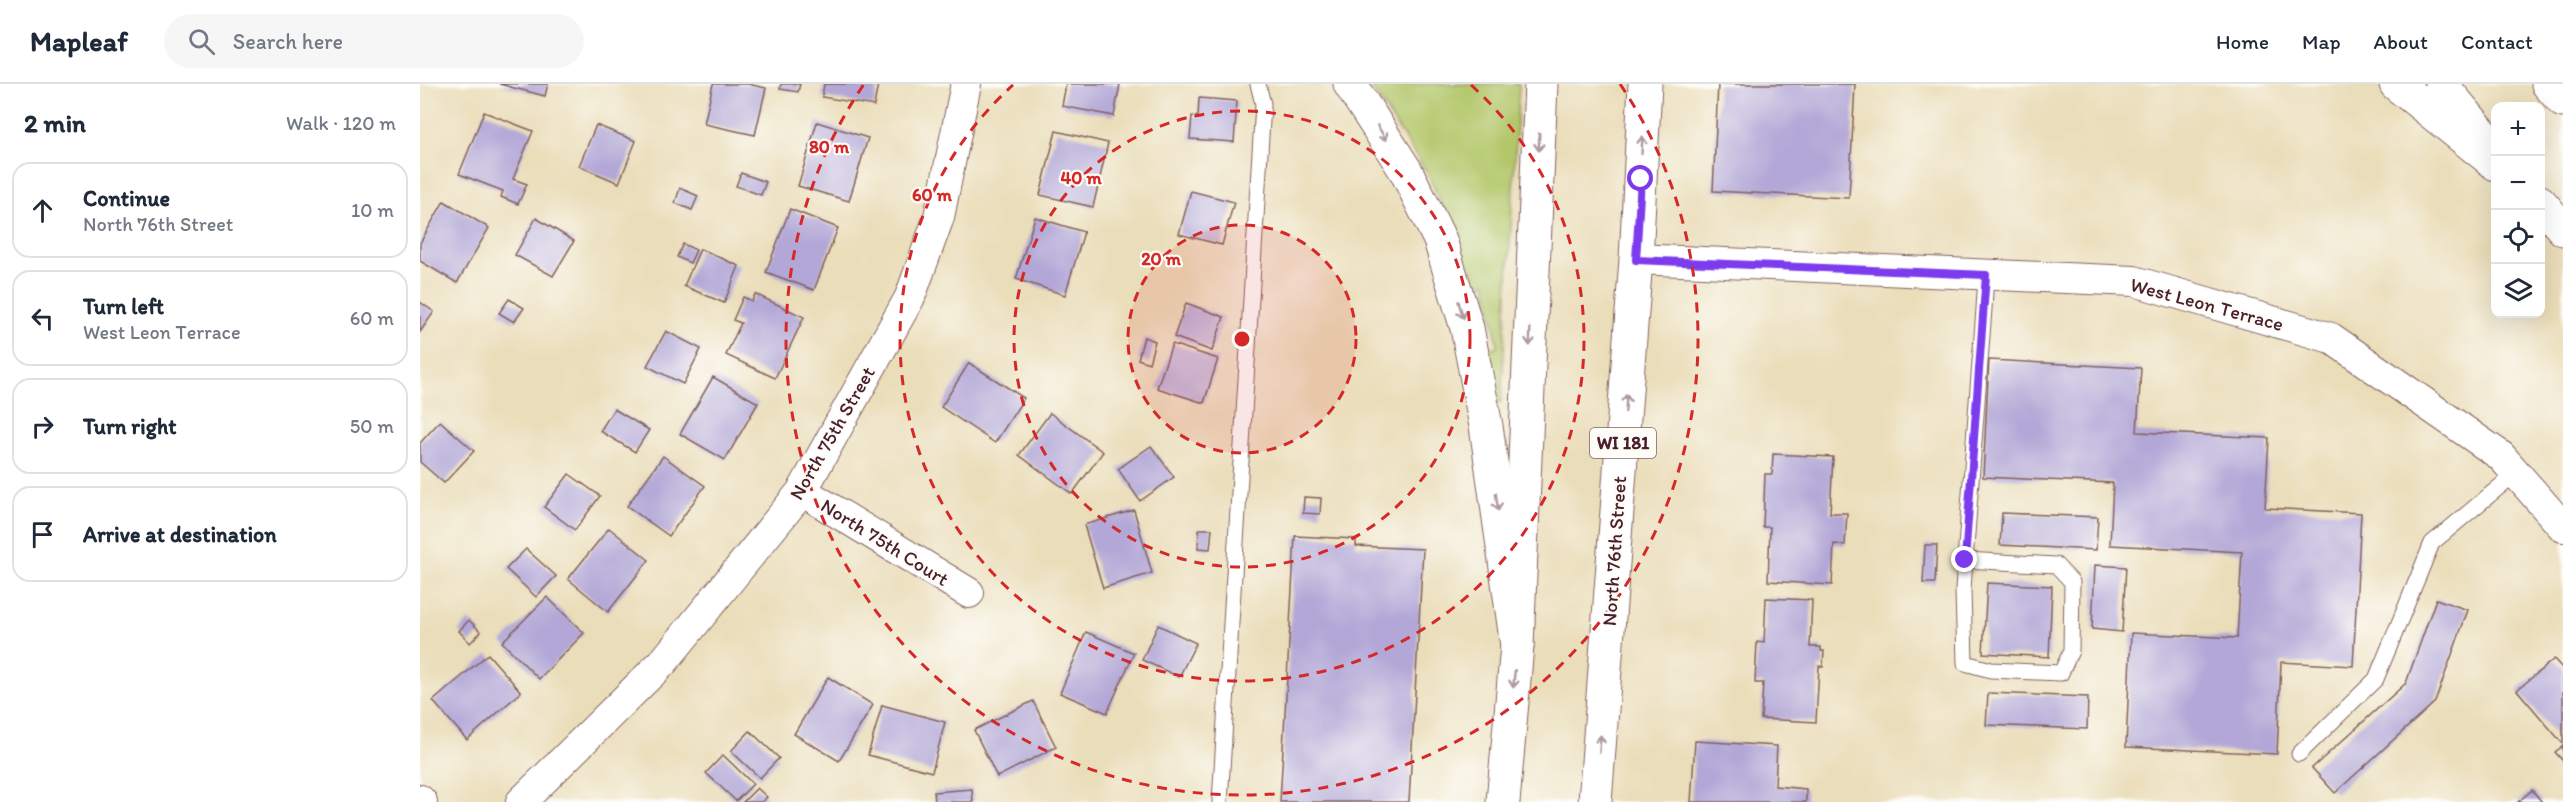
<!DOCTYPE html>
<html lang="en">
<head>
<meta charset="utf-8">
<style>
	body { margin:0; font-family:Itim,sans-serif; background:#f6f6f7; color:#1f2937 }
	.controls { position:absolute; right:18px; top:18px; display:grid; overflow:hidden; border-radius:12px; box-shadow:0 6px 24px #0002 }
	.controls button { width:54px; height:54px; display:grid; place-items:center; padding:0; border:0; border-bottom:2px solid #e0e1e3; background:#fff; color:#1f2937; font:30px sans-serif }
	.stop { position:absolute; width:18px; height:18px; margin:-14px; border:4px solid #7c3aed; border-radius:50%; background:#fff }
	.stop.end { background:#7c3aed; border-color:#fff; box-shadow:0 2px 6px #0008 }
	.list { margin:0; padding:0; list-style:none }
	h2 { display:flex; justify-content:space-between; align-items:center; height:78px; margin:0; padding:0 24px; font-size:26px }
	h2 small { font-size:20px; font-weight:400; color:#747a83 }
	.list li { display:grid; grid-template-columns:39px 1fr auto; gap:18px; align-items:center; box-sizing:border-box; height:96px; margin:0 12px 12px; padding:0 12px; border:2px solid #e0e1e3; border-radius:18px }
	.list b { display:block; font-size:22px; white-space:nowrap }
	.list p { margin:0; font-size:20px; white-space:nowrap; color:#747a83 }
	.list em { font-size:20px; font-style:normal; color:#747a83 }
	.icon { flex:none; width:33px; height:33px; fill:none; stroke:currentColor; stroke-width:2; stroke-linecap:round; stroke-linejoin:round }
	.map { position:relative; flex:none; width:2143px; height:718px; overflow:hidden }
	header { display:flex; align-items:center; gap:36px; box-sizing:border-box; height:84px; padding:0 30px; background:#fff; border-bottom:2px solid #e0e1e3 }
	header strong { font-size:28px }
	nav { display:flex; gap:33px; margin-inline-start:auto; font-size:21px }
	.search { width:420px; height:54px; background:#f6f6f7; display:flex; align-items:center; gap:15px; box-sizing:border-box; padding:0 21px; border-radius:33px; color:#747a83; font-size:22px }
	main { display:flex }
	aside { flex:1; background:#fff }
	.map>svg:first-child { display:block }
</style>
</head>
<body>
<header>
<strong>Mapleaf</strong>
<div class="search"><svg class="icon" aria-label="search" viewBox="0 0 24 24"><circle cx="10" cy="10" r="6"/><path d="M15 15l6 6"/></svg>Search here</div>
<nav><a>Home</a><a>Map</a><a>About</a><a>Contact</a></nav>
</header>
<main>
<aside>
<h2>2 min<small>Walk · 120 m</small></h2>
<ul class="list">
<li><svg class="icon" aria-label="ahead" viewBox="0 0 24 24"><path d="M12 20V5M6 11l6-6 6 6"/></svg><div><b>Continue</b><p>North 76th Street</p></div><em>10 m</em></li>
<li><svg class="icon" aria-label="left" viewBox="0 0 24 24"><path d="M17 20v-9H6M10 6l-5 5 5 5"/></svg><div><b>Turn left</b><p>West Leon Terrace</p></div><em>60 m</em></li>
<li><svg class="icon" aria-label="right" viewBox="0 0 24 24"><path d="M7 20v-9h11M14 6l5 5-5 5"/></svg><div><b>Turn right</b></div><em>50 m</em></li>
<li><svg class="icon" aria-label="arrive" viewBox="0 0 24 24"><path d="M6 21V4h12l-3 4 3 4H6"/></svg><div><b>Arrive at destination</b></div></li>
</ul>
</aside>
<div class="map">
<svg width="2143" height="718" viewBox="0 0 2143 718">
	<rect width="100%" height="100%" fill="#fdfcf7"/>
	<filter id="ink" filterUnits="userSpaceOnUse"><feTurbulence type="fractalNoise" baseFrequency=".0167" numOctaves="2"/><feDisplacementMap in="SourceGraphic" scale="12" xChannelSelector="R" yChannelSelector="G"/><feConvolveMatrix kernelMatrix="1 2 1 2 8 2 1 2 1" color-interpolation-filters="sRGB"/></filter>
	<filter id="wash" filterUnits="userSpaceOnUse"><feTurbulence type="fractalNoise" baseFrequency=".008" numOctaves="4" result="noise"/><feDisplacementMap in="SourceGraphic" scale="24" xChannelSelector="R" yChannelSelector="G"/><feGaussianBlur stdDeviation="1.35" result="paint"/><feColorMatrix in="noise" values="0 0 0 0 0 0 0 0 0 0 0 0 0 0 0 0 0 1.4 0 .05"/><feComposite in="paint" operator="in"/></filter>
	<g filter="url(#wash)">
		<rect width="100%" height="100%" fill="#eaddb9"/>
		<!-- green -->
		<path fill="#b3c76b" stroke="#7e734b" stroke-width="1.5" d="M949 0H1099L1081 318 1076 319 1069 265 1078 262 1066 199 1054 198 1008 90Z"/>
		<g id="blocks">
			<!-- building -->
			<g fill="#b2a7d7">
				<path d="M79 0H128L125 12Z"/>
				<path d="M293 0H328L346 4 335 51 284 40Z"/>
				<path d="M361 0H380L378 8 360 5Z"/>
				<path d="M404 0H458L454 22 402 13Z"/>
				<path d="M646 0H700L694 32 642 22Z"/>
				<path d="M1298 0H1435L1429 114 1293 107Z"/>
				<path d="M779 14 817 17 814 58 770 55 772 32 778 33Z"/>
				<path d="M64 28 113 47 93 95 107 100 98 120 81 113 83 107 39 90Z"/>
				<path d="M397 38 448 54 429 117 378 102Z"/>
				<path d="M176 41 216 57 199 99 159 82Z"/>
				<path d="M636 47 688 59 673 123 620 111Z"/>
				<path d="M321 89 346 98 341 111 316 102Z"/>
				<path d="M260 104 278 112 272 126 255 119Z"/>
				<path d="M771 107 814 118 802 161 759 150Z"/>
				<path d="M24 117 69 144 37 199 0 177V159Z"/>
				<path d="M370 125 418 144 394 206 346 188Z"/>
				<path d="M615 133 664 148 645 211 596 195Z"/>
				<path d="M116 134 154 157 133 192 95 171Z"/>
				<path d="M263 160 276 166 270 179 257 173Z"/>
				<path d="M280 165 319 182 304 219 264 202Z"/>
				<path d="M335 210 384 233 355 294 306 271 321 239 313 236 323 213 332 217Z"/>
				<path d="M89 215 104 224 94 238 79 229Z"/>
				<path d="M0 218 14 228 0 248Z"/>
				<path d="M766 219 804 233 792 267 754 253Z"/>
				<path d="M246 247 281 265 263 300 227 282Z"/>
				<path d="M724 253 735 257 729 279 718 275Z"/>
				<path d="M752 260 798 275 784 319 737 304Z"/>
				<path d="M1569 276 1721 284 1717 348 1849 354 1845 424 1941 429 1933 582 1861 578 1857 670 1706 663 1711 549 1817 554 1822 468 1690 461 1693 399 1563 393Z"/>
				<path d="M549 279 604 314 575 359 521 323Z"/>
				<path d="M293 293 338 319 305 376 260 350Z"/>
				<path d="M194 325 229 346 215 368 180 347Z"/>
				<path d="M630 329 683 368 652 410 599 371Z"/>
				<path d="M20 337 54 367 24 399 0 378V359Z"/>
				<path d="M731 362 754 393 720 417 698 385Z"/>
				<path d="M1353 370 1413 373 1410 429H1427L1425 461 1414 460 1412 501 1348 497 1350 443H1343L1345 390H1352Z"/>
				<path d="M243 372 285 402 249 452 207 422Z"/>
				<path d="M149 390 180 412 155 446 124 423Z"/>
				<path d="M884 413 901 414 900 430 883 429Z"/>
				<path d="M714 426 732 489 683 504 664 441Z"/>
				<path d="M1582 429 1678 433 1676 466 1580 461Z"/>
				<path d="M189 444 229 476 188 528 148 495Z"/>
				<path d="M779 445H792L790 465 778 464Z"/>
				<path d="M875 452 936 455V462L1003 465 989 718H860Z"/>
				<path d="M1505 461H1517L1515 499H1503Z"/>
				<path d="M106 465 136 492 116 513 86 485Z"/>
				<path d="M1675 481 1706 483 1702 548 1672 545Z"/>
				<path d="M1567 499 1632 502 1629 573 1563 569Z"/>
				<path d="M127 513 164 549 119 595 82 558Z"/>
				<path d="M1346 514 1392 516 1390 563H1401V567H1404L1403 583 1399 582 1396 638 1341 635 1343 599H1335L1337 558 1344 559Z"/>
				<path d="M2016 515 2048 526 2015 618 1915 709 1892 684 1986 599Z"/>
				<path d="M49 536 61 548 50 559 39 547Z"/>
				<path d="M738 541 776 559 759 593 722 576Z"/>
				<path d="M666 548 714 569 687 629 640 609Z"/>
				<path d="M68 570 101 608 47 656 13 617Z"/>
				<path d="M2134 575 2143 585V660L2097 606Z"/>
				<path d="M408 593 453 621 419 677 374 650Z"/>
				<path d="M1568 609 1668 613 1667 645 1566 641Z"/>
				<path d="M613 617 636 663 577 693 554 646Z"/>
				<path d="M462 621 525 638 512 688 448 671Z"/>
				<path d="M330 647 359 674 340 694 311 667Z"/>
				<path d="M1275 657 1357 662 1355 702 1386 705V718H1271Z"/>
				<path d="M2143 662V677L2135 668Z"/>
				<path d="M303 671 333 700 316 717 286 689Z"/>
				<path d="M337 704 347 713 342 718H323Z"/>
				<path d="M552 705 553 718H515L514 708Z"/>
				<path d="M2112 706 2122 718H2098Z"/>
			</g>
		</g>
	</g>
	<g filter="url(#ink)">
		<use href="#blocks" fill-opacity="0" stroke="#82625d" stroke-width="1.5"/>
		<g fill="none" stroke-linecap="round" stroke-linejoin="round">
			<defs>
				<g id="service">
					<path d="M1545 476 1636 481 1652 498 1651 567 1641 589 1571 586 1545 579 1543 506 1545 476 1564 225 1566 191"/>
					<path d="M1879 670 1956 595 2012 459 2096 389"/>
					<path d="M800 718 843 20 838 0"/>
				</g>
				<g id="minor">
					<path d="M1216 175 1714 197 1911 254 2081 372 2143 443"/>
					<path d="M382 407 549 509"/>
					<path d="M0 716 2 718"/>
					<path d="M101 718 244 577 382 407 490 213 519 133 546 0"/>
				</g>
				<g id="primary">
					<path d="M1083 718 1097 562 1121 0"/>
					<path d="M1175 718 1216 175 1225 0"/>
				</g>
				<g id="motorway">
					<path d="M930 0 986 87 1020 156 1047 244 1066 342 1097 562"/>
					<path d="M1976 0 2076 80"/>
					<path d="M2021 0 2066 54"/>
					<path d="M2128 0 2143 17"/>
					<path d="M2120 118 2143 145"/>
				</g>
			</defs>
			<!-- service casing -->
			<use href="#service" stroke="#82625d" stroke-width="17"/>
			<!-- minor casing -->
			<use href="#minor" stroke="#82625d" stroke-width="32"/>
			<!-- primary casing -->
			<use href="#primary" stroke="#82625d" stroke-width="35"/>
			<!-- motorway casing -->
			<use href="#motorway" stroke="#82625d" stroke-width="35"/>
			<!-- service -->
			<use href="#service" stroke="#fff" stroke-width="15"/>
			<!-- minor -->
			<use href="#minor" stroke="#fff" stroke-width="30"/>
			<!-- primary -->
			<use href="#primary" stroke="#fff" stroke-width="33"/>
			<!-- motorway -->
			<use href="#motorway" stroke="#fff" stroke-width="33"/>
		</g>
		<!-- one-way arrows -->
		<defs><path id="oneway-shaft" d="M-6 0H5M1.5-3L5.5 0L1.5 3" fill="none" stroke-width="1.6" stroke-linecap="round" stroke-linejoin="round" transform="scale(1.5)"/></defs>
		<g stroke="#ae9aa0">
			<use href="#oneway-shaft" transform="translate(962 49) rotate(58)"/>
			<use href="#oneway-shaft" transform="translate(1119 58) rotate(92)"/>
			<use href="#oneway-shaft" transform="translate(1222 61) rotate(-87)"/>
			<use href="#oneway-shaft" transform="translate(1041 226) rotate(73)"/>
			<use href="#oneway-shaft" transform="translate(1110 253) rotate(92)"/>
			<use href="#oneway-shaft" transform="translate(1206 319) rotate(-86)"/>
			<use href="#oneway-shaft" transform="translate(1077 418) rotate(82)"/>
			<use href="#oneway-shaft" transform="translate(1094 595) rotate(95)"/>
			<use href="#oneway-shaft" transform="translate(1180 660) rotate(-86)"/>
		</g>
	</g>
	<g fill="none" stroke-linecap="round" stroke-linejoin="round" filter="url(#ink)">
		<!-- route -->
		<path stroke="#7c3aed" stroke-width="8" d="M1221 95 1216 176 1566 191 1545 476"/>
	</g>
	<!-- distance rings -->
	<circle cx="822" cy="255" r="114" fill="#d62828" fill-opacity=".12"/>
	<g fill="none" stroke="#d62828" stroke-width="3" stroke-dasharray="10 8">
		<circle cx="822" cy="255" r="114"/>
		<circle cx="822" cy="255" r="228"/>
		<path d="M1051 1A342 342 0 1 1 593 1"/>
		<path d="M1200 0A456 456 0 1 1 444 0"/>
	</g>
	<g text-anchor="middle" stroke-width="4.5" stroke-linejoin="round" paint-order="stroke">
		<!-- shield labels -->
		<rect fill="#fdfcf7" stroke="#806168" stroke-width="1.5" x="1170" y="344" width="66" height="30" rx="4.5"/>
		<g font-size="18" font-weight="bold" fill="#4a1f2b">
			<text x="1203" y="365">WI 181</text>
		</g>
		<!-- street labels -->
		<g font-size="20" fill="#4a1f2b" stroke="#fdfcf7">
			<text transform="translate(1787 220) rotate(15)" y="7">West Leon Terrace</text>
			<text transform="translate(412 349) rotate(-60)" y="7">North 75th Street</text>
			<text transform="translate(465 458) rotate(32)" y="7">North 75th Court</text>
			<text transform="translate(1194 467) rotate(-86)" y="7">North 76th Street</text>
		</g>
	</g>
	<circle cx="822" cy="255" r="9" fill="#d62828" stroke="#fdfcf7" stroke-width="3"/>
	<g font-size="18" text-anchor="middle" font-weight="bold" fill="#d62828" stroke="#fdfcf7" stroke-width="4.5" stroke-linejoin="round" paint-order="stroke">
		<text x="409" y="69">80 m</text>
		<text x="661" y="100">40 m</text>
		<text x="512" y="117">60 m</text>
		<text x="741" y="181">20 m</text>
	</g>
</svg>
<div class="controls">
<button>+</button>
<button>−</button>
<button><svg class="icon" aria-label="locate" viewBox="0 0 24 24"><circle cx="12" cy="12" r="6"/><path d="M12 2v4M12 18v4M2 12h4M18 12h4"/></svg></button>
<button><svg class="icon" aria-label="layers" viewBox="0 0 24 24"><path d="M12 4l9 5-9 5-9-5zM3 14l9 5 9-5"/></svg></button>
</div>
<div class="stop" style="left:1221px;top:95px"></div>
<div class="stop end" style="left:1545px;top:476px"></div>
</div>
</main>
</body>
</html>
